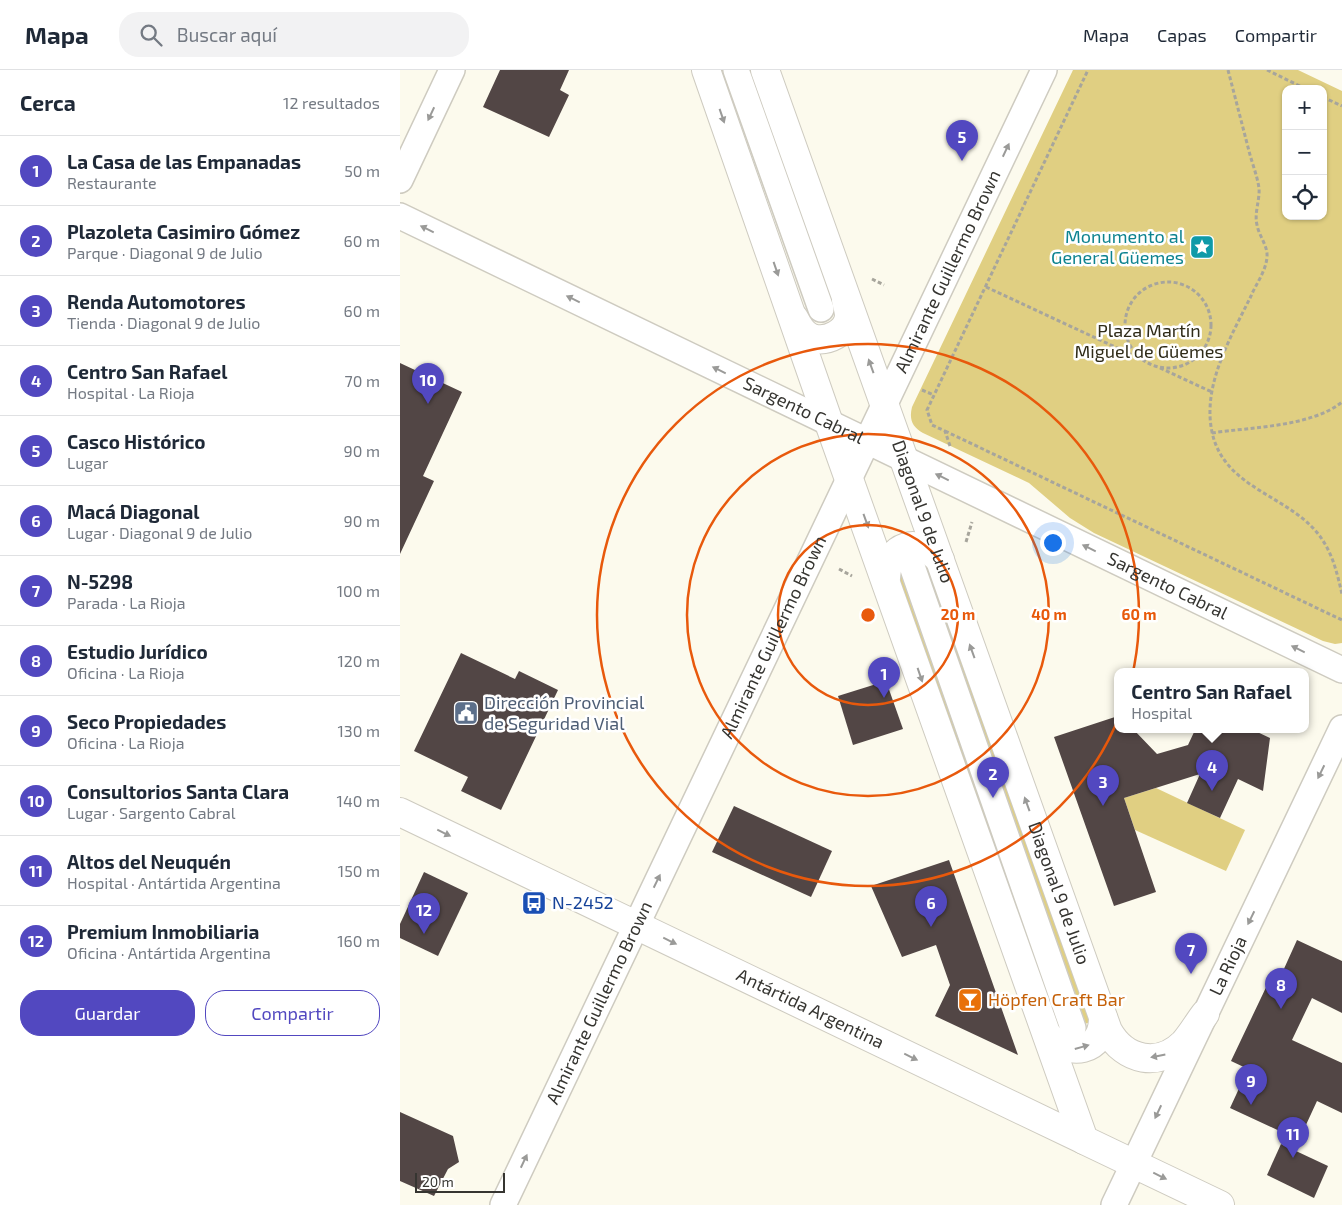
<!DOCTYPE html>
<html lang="es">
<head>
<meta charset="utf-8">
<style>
	body { margin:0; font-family:"Exo 2",sans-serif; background:#f2f2f3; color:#1f2937 }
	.controls { position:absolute; right:15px; top:15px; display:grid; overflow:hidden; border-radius:10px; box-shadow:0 1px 4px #0004 }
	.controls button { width:45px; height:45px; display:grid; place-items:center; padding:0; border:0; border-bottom:1px solid #e0e1e3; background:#fff; color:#1f2937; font:25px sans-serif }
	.scale { position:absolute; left:15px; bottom:12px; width:90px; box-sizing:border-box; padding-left:5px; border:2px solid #363531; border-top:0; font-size:14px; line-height:18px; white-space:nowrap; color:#363531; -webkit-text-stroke:4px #fff; paint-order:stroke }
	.you { position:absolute; left:652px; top:472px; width:18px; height:18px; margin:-12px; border:4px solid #fff; border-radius:50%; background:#1a73e8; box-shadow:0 0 0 8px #1a73e833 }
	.badge { display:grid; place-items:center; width:32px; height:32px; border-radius:50%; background:#5248c0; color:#fff; font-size:16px; font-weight:700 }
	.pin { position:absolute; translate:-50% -41px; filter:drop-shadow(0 1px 2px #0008) }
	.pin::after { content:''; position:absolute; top:26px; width:18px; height:15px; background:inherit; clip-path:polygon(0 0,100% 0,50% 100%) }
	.popup { position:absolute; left:714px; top:598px; width:195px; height:65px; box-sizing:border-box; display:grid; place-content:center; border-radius:10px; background:#fff; filter:drop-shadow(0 1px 4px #0005); font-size:16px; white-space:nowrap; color:#747a83 }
	.popup b { font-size:19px; color:#1f2937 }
	.popup::after { content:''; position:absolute; left:50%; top:100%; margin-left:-10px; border:10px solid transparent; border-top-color:#fff }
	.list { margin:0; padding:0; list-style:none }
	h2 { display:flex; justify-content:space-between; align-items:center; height:65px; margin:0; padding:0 20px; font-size:21px }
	h2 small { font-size:16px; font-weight:400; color:#747a83 }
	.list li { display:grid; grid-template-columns:32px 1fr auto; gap:15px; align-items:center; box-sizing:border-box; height:70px; padding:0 20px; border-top:1px solid #e0e1e3 }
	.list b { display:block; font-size:19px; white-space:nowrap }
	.list p { margin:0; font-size:16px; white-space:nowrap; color:#747a83 }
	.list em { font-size:16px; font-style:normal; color:#747a83 }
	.actions { display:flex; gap:10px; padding:15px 20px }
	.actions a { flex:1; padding:11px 0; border:1px solid #5248c0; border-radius:20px; text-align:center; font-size:18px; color:#5248c0 }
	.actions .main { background:#5248c0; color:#fff }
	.icon { flex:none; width:28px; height:28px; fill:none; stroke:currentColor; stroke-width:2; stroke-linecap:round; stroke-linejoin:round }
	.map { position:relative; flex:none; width:942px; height:1135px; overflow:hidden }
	header { display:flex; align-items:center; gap:30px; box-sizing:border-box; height:70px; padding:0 25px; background:#fff; border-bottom:1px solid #e0e1e3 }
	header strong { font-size:24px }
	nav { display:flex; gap:28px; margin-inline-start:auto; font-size:18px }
	.search { width:350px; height:45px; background:#f2f2f3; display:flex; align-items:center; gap:12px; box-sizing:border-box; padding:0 18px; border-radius:20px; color:#747a83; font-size:19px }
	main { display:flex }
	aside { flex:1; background:#fff }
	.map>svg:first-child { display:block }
</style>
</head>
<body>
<header>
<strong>Mapa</strong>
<div class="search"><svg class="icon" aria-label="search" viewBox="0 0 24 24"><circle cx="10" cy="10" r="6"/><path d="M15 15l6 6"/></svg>Buscar aquí</div>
<nav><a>Mapa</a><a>Capas</a><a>Compartir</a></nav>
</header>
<main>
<aside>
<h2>Cerca<small>12 resultados</small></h2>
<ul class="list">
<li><span class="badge">1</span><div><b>La Casa de las Empanadas</b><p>Restaurante</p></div><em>50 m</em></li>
<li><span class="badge">2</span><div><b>Plazoleta Casimiro Gómez</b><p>Parque · Diagonal 9 de Julio</p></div><em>60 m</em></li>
<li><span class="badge">3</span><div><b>Renda Automotores</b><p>Tienda · Diagonal 9 de Julio</p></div><em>60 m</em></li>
<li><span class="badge">4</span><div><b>Centro San Rafael</b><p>Hospital · La Rioja</p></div><em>70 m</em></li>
<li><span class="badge">5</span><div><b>Casco Histórico</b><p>Lugar</p></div><em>90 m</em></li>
<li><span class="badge">6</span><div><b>Macá Diagonal</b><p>Lugar · Diagonal 9 de Julio</p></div><em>90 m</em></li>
<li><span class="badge">7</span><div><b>N-5298</b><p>Parada · La Rioja</p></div><em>100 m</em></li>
<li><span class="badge">8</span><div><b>Estudio Jurídico</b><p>Oficina · La Rioja</p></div><em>120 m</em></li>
<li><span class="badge">9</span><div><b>Seco Propiedades</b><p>Oficina · La Rioja</p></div><em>130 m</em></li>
<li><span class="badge">10</span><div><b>Consultorios Santa Clara</b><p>Lugar · Sargento Cabral</p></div><em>140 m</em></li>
<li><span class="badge">11</span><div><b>Altos del Neuquén</b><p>Hospital · Antártida Argentina</p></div><em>150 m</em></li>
<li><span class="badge">12</span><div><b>Premium Inmobiliaria</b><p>Oficina · Antártida Argentina</p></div><em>160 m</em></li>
</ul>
<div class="actions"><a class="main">Guardar</a><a>Compartir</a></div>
</aside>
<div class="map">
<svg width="942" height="1135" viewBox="0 0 942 1135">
	<rect width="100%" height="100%" fill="#fcfaed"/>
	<!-- green -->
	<g fill="#e0cf82" fill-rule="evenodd">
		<path d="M673 0H898L942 21V573L935 574 923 571 694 463 670 448 629 413 523 363C512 357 509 349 512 337ZM886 19H923V146H886Z"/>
		<path d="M531 494 691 952 654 963 495 505Z"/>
		<path d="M756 718 845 760 826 801 735 760 724 728Z"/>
	</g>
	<!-- building -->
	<g fill="#524645">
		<path d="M100 0H169L160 20 169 25 149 67 83 37Z"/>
		<path d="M0 293 62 322 23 406 34 411 0 484Z"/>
		<path d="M61 583 115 609 119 601 158 620 101 740 61 721 68 707 14 681Z"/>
		<path d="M486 611 503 659 453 675 438 626Z"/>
		<path d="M718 646V660H734L757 684 788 675 795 660H853L870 668 863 721 838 709 820 748 787 733 800 704 724 728 756 822 714 836 654 667Z"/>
		<path d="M334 736 432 781 411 827 312 782Z"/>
		<path d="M549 790 589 903 618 985 535 946 550 915 536 875 502 887 471 816Z"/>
		<path d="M24 802 68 823 38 886 0 868V854Z"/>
		<path d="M897 870 942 891V943L912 928 892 970 942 993V1043L917 1031 899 1070 830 1038 848 999 831 991 870 909 878 912Z"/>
		<path d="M0 1042 53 1066 59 1092 48 1099 34 1126 0 1111Z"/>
		<path d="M881 1074 928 1096 914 1128 867 1105Z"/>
	</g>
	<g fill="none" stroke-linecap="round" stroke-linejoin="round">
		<defs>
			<g id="street">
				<path d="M336 0 421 239"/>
				<path d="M0 110 52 0"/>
				<path id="s1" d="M0 146 942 600"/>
				<path d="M513 499 673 958"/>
				<path id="s2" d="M103 1135 644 0"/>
				<path id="s3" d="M714 1135 942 658"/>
			</g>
			<g id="secondary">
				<path id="s4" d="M0 742 684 1070"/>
			</g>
			<g id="primary">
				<path d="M306 0 429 353 684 1070 820 1135"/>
				<path id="s5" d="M365 0 708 961C725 991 759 998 784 973 792 964 798 953 805 944"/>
				<path d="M394 248C398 256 403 265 412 268 427 273 448 262 449 246 449 241 447 235 446 230"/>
				<path d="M486 508C488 474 518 466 540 490"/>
				<path d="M648 966C669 987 703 983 703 948"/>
			</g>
		</defs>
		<!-- street casing -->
		<use href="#street" stroke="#cecbc0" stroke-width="28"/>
		<!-- secondary casing -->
		<use href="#secondary" stroke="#cecbc0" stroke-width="30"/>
		<!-- primary casing -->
		<use href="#primary" stroke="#cecbc0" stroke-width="30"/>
		<!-- path -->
		<g stroke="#a7a59c" stroke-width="3" stroke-dasharray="4 2.5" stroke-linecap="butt">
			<path d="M828 0C835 27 842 54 849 81 852 93 857 105 859 118 860 130 854 143 857 155 859 166 868 176 867 187 866 201 856 214 851 226 831 267 802 315 812 362 825 423 897 425 925 474 934 489 938 507 942 524"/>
			<path d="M867 0 906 19"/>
			<path d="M923 27 942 36"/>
			<path d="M472 209 484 215"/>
			<circle cx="768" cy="255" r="43"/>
			<path d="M586 217 741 289"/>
			<path d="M716 286 720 279"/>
			<path d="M760 298 812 322"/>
			<path d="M522 320 534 325"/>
			<path d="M545 361 942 550"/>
			<path d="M812 363C851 357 911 357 942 332"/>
			<path d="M550 376 545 361 532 355 527 340 688 0"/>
			<path d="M566 472 572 452"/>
			<path d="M439 499 452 506"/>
		</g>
		<!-- street -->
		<use href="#street" stroke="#fff" stroke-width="25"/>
		<!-- secondary -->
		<use href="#secondary" stroke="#fff" stroke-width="28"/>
		<!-- primary -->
		<use href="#primary" stroke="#fff" stroke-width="28"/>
	</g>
	<!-- one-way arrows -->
	<defs><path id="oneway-solid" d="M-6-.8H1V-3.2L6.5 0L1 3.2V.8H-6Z" transform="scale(1.25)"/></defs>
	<g fill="#9a9a98">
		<use href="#oneway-solid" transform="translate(31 44) rotate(115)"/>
		<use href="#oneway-solid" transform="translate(322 46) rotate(71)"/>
		<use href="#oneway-solid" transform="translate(606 80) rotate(-65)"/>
		<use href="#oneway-solid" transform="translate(27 159) rotate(-154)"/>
		<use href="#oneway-solid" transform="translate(376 199) rotate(71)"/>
		<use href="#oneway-solid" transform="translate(173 229) rotate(-154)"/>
		<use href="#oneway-solid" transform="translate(471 296) rotate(-110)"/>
		<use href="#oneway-solid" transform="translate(319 300) rotate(-154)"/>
		<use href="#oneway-solid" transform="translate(542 407) rotate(-154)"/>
		<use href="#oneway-solid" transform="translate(466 451) rotate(70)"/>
		<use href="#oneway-solid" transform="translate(689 478) rotate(-154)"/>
		<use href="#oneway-solid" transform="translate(898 579) rotate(-154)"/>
		<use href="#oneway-solid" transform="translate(572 581) rotate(-110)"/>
		<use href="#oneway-solid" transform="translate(520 605) rotate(71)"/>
		<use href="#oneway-solid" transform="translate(921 702) rotate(116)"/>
		<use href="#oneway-solid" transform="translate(627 734) rotate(-110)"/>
		<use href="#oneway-solid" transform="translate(44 763) rotate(26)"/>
		<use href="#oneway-solid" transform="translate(257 811) rotate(-64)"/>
		<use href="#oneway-solid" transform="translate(851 848) rotate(116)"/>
		<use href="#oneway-solid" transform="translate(270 871) rotate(26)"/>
		<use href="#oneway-solid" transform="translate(682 977) rotate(-16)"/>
		<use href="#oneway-solid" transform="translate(758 986) rotate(169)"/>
		<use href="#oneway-solid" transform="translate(511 987) rotate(26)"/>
		<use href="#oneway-solid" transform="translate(758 1042) rotate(115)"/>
		<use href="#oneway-solid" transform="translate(124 1091) rotate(-65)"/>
		<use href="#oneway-solid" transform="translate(760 1106) rotate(26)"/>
	</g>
	<!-- distance rings -->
	<g fill="none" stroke="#e8590c" stroke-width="2.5">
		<circle cx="468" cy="545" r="90"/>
		<circle cx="468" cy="545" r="181"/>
		<circle cx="468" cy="545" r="271"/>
	</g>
	<!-- icons -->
	<defs>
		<symbol id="sight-square" viewBox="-11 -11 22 22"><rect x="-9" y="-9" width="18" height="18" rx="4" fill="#0f9aa8" stroke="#fff"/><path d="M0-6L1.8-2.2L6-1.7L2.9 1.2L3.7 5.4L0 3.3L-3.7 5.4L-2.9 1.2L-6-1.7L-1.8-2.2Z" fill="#fff"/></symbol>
		<symbol id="civic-square" viewBox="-11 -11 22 22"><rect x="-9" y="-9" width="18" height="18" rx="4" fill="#5c6f8a" stroke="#fff"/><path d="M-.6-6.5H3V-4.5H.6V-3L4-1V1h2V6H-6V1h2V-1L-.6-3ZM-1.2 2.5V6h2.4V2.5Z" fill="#fff"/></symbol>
		<symbol id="bus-square" viewBox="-11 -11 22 22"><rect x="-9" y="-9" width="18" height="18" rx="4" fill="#1a4fb4" stroke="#fff"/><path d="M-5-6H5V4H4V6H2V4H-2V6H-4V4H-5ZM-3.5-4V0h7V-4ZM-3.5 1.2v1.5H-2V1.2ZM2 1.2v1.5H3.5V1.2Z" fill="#fff"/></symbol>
		<symbol id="bar-square" viewBox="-11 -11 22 22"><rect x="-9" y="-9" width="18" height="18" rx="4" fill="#e8710a" stroke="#fff"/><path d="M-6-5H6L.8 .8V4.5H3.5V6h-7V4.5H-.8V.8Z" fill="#fff"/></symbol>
	</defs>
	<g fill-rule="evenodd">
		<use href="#sight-square" x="788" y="163" width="28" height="28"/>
		<use href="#civic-square" x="52" y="629" width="28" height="28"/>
		<use href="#bus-square" x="120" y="819" width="28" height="28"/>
		<use href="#bar-square" x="556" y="916" width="28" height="28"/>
	</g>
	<g text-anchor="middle" stroke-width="5" stroke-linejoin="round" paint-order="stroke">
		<!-- culture labels -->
		<g font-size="18" fill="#0d838f" stroke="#fff" text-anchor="end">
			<text x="784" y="173">Monumento al<tspan x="784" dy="21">General Güemes</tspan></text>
		</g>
		<!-- street labels -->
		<g font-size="18" fill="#363531" stroke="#fff">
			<text dy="6" stroke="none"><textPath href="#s2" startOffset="1034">Almirante Guillermo Brown</textPath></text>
			<text dy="6" stroke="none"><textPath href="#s1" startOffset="448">Sargento Cabral</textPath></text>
			<text dy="6" stroke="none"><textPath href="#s5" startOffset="469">Diagonal 9 de Julio</textPath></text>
			<text dy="6" stroke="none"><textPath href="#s1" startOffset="852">Sargento Cabral</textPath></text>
			<text dy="6" stroke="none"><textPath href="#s2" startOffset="629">Almirante Guillermo Brown</textPath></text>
			<text dy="6" stroke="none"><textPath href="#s5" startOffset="874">Diagonal 9 de Julio</textPath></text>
			<text dy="6" stroke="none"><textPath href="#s3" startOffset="265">La Rioja</textPath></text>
			<text dy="6" stroke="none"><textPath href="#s2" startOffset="224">Almirante Guillermo Brown</textPath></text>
			<text dy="6" stroke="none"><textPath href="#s4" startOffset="455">Antártida Argentina</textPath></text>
		</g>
		<!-- park labels -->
		<g font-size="18" fill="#2f2b18" stroke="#fff">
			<text x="749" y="267">Plaza Martín<tspan x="749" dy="21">Miguel de Güemes</tspan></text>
		</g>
		<!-- service labels -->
		<g font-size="18" fill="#4e5e75" stroke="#fff" text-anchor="start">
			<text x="84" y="639">Dirección Provincial<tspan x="84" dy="21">de Seguridad Vial</tspan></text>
		</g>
		<!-- transit labels -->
		<g font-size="18" fill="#164399" stroke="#fff" text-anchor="start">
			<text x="152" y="839">N-2452</text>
		</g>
		<!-- food labels -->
		<g font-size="18" fill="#c56008" stroke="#fff" text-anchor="start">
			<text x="588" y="936">Höpfen Craft Bar</text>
		</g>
	</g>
	<circle cx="468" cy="545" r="8" fill="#e8590c" stroke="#fff" stroke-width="2.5"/>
	<g font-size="15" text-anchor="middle" font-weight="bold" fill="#e8590c" stroke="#fff" stroke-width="5" stroke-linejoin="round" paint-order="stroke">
		<text x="558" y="550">20 m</text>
		<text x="649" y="550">40 m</text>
		<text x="739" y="550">60 m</text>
	</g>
</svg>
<div class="controls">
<button>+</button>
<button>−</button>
<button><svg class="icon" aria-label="locate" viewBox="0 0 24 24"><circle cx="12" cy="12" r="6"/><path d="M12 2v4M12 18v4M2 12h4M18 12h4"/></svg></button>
</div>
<div class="scale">20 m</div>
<div class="you"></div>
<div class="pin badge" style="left:484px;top:628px">1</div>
<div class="pin badge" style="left:593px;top:728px">2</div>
<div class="pin badge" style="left:703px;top:736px">3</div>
<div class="pin badge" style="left:812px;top:721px">4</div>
<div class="popup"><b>Centro San Rafael</b>Hospital</div>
<div class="pin badge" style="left:562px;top:91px">5</div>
<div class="pin badge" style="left:531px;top:857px">6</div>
<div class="pin badge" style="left:791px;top:904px">7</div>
<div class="pin badge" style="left:881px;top:939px">8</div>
<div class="pin badge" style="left:851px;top:1035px">9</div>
<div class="pin badge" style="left:28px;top:334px">10</div>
<div class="pin badge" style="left:893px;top:1088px">11</div>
<div class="pin badge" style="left:24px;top:864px">12</div>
</div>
</main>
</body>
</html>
